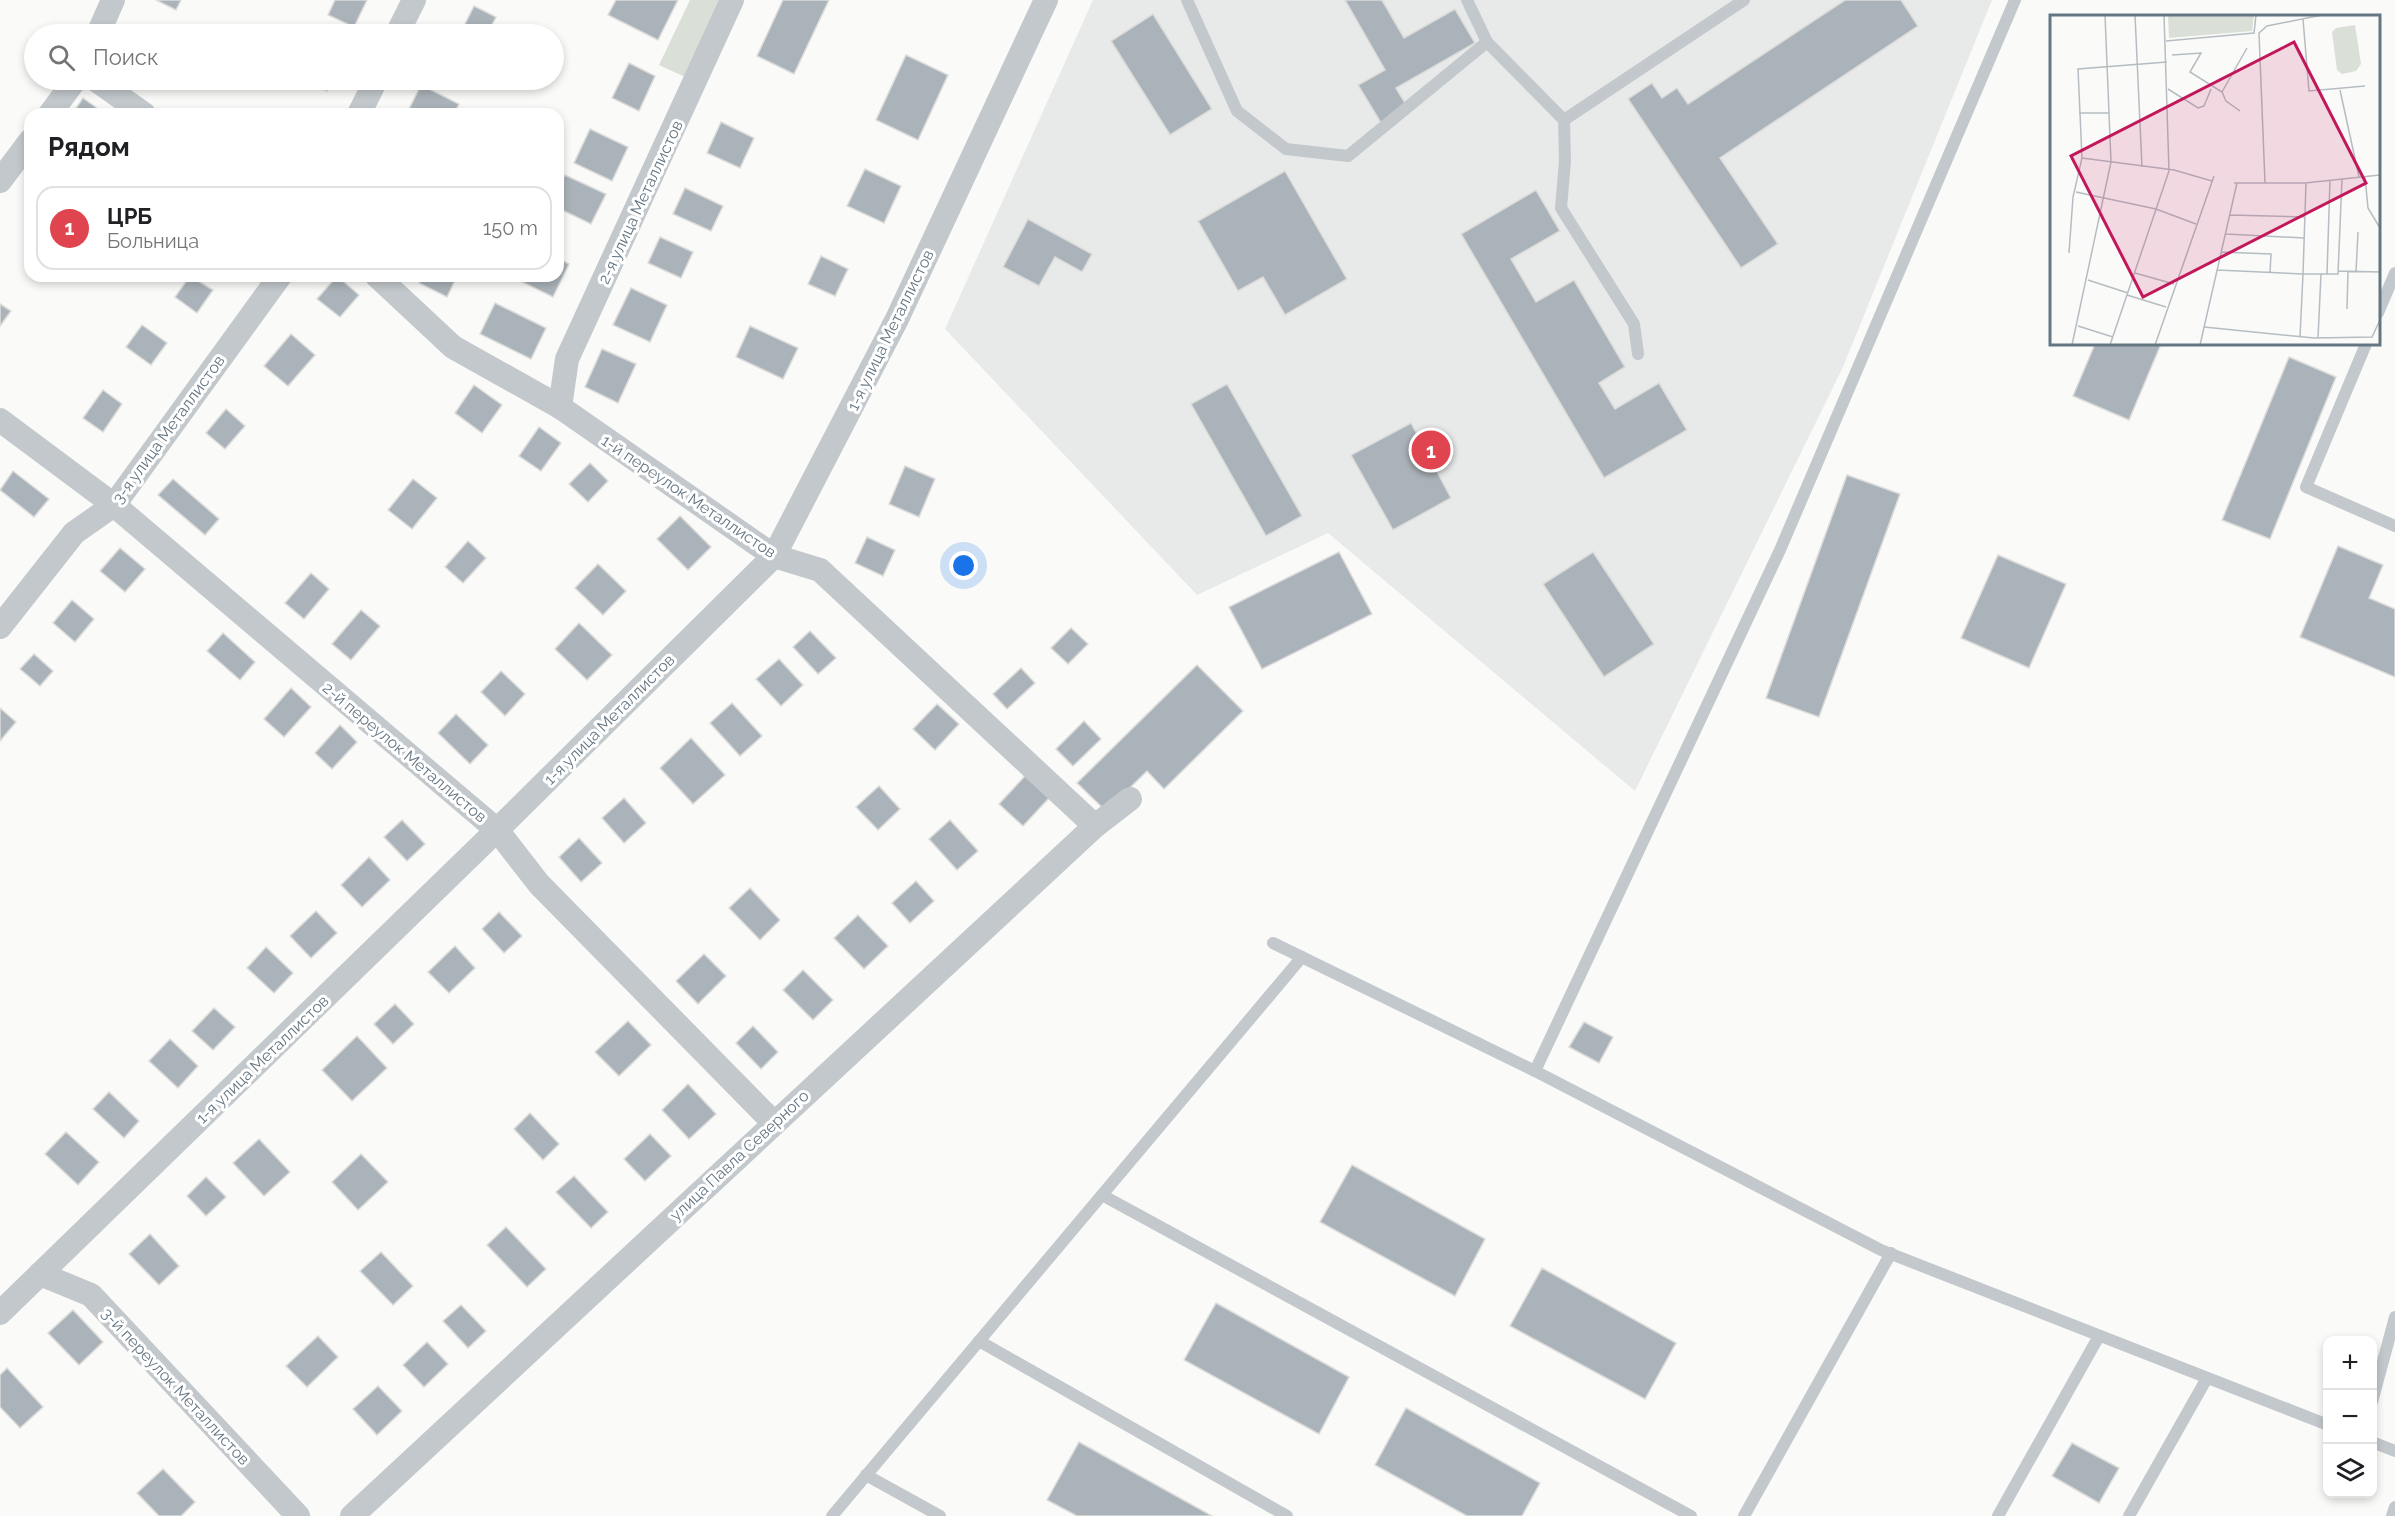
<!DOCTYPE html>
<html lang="ru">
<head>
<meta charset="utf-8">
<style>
	body { margin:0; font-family:Raleway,sans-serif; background:#f6f6f6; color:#202124 }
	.controls { position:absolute; right:18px; bottom:18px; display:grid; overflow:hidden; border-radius:12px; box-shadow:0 3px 9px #0003 }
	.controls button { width:54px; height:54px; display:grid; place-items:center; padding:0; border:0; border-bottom:2px solid #e0e0e0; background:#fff; color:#202124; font:30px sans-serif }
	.you { position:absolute; left:964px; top:566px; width:21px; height:21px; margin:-15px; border:4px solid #fff; border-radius:50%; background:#1a73e8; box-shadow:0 0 0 9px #1a73e833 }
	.badge { display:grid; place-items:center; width:39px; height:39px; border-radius:50%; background:#e4572e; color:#fff; font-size:20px; font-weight:700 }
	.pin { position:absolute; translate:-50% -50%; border:3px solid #fff; box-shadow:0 2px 6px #0006 }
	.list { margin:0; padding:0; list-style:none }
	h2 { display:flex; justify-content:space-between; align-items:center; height:78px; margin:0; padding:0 24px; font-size:26px }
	h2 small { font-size:20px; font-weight:400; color:#757577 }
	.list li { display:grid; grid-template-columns:39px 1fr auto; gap:18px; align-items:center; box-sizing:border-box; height:84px; margin:0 12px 12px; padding:0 12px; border:2px solid #e0e0e0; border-radius:18px }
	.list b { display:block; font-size:22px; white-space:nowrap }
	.list p { margin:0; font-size:20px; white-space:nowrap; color:#757577 }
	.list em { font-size:20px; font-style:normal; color:#757577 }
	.icon { flex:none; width:33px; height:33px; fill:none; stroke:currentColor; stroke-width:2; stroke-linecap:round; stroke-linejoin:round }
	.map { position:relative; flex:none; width:2395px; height:1516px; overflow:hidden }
	.search { position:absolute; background:#fff; box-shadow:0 3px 9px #0003; left:24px; top:24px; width:540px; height:66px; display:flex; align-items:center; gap:15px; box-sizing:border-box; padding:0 21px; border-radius:33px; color:#757577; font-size:22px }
	.panel { position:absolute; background:#fff; box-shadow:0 3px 9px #0003; left:24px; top:108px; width:540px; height:174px; border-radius:18px }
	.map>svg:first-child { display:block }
</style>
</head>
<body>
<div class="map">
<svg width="2395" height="1516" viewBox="0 0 2395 1516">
	<rect width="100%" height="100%" fill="#fafaf8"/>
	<!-- built -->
	<path fill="#e8e9e9" d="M1093 0H1992L1843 367 1635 791 1328 533 1197 595 945 329Z"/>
	<!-- green -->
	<path fill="#dadfd7" d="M690 0H724L687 78 659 65Z"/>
	<!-- building -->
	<g fill="#aab3b9" stroke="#dcdcda" stroke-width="1.5">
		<path d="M156 0H181L176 10Z"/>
		<path d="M335 0H367L354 27 328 15Z"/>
		<path d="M616 0H678L658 40 608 15Z"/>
		<path d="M783 0H829L794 74 757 56Z"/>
		<path d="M1345 0H1382L1404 38 1455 9 1475 43 1396 88 1408 108 1381 123 1358 85 1385 70Z"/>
		<path d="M1845 0H1901L1918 26 1720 158 1778 244 1741 268 1628 99 1652 83 1662 98 1677 88 1688 104Z"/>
		<path d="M474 6 496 17 487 34H460Z"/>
		<path d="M1153 14 1212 109 1170 135 1111 41Z"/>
		<path d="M906 55 948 75 918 140 876 120Z"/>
		<path d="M629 63 655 76 639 111 612 98Z"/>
		<path d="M303 80H332L327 91Z"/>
		<path d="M421 85 459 104 454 114 407 113Z"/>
		<path d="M83 98 105 114H72Z"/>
		<path d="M721 122 754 138 740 168 707 153Z"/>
		<path d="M590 129 628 147 612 181 574 163Z"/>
		<path d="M865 169 901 186 884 223 847 206Z"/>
		<path d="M1285 171 1347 279 1285 315 1263 277 1238 291 1198 221Z"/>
		<path d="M565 175 606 194 591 224 558 208V189Z"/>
		<path d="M685 188 723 206 711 231 673 214Z"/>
		<path d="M1536 190 1560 231 1511 259 1536 302 1574 280 1625 367 1599 383 1615 409 1659 383 1687 430 1604 478 1461 234Z"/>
		<path d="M1028 219 1092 254 1082 272 1055 257 1039 286 1003 267Z"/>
		<path d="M660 237 693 252 681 278 648 263Z"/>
		<path d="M821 256 848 269 835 296 808 284Z"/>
		<path d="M558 258 569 264 553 297 514 278 515 276H558Z"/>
		<path d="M190 276 213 290 197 313 175 297Z"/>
		<path d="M337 276 359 295 340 317 317 299Z"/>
		<path d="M422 276H457L447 297 419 283Z"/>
		<path d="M631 288 667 305 650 342 613 325Z"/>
		<path d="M495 303 546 328 531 359 480 334Z"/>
		<path d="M0 304 11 311 0 326Z"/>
		<path d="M142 325 167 343 151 365 126 347Z"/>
		<path d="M750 326 798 348 783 379 736 357Z"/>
		<path d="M291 334 315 355 288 386 264 366Z"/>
		<path d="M2095 344H2161L2129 420 2073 396Z"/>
		<path d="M602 349 636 364 618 403 585 387Z"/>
		<path d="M2289 357 2336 377 2270 539 2222 520Z"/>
		<path d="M1227 384 1302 516 1266 536 1191 404Z"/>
		<path d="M474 385 502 405 482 433 455 413Z"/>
		<path d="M103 390 122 404 103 432 83 418Z"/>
		<path d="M226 409 245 426 225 449 206 433Z"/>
		<path d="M1411 423 1451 498 1393 530 1351 455Z"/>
		<path d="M539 427 561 443 541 471 519 456Z"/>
		<path d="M590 463 608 481 588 502 569 484Z"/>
		<path d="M905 466 935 479 919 517 889 504Z"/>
		<path d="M13 471 49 499 34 517 0 490Z"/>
		<path d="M1847 475 1900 494 1819 717 1766 698Z"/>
		<path d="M173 479 219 519 205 535 158 495Z"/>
		<path d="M413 479 437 498 412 529 388 510Z"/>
		<path d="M680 516 711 547 688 570 657 539Z"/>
		<path d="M867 537 895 550 883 576 855 563Z"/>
		<path d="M468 541 486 558 463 583 445 567Z"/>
		<path d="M2338 546 2383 565 2369 598 2395 609V677L2300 637Z"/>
		<path d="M120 548 145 569 125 592 100 571Z"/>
		<path d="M1339 552 1372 614 1262 669 1229 607Z"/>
		<path d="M1593 552 1654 644 1604 677 1543 584Z"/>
		<path d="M1998 555 2066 584 2029 668 1961 638Z"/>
		<path d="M598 564 626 591 603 615 575 588Z"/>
		<path d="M311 573 329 589 304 619 285 603Z"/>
		<path d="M72 600 94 619 75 642 53 623Z"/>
		<path d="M361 610 380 626 351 660 332 644Z"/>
		<path d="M579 623 612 655 587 680 555 649Z"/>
		<path d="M1071 628 1088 644 1068 664 1051 648Z"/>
		<path d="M810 631 836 658 818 674 793 647Z"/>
		<path d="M223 633 255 662 240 680 207 651Z"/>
		<path d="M34 654 53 671 40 686 20 669Z"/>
		<path d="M779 659 803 685 781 706 756 679Z"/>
		<path d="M1197 665 1243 711 1164 789 1147 771 1106 811 1077 783Z"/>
		<path d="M1021 668 1035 683 1007 709 993 694Z"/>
		<path d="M501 671 525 694 505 716 481 692Z"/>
		<path d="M291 688 311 707 284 737 264 719Z"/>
		<path d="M732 703 762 736 740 756 710 723Z"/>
		<path d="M937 704 959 724 935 750 913 729Z"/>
		<path d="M0 708 16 722 0 741Z"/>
		<path d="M456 714 488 745 470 764 438 733Z"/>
		<path d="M1084 721 1101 739 1073 766 1056 749Z"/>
		<path d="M340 725 357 742 332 769 315 753Z"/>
		<path d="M691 738 725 775 693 804 660 768Z"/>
		<path d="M1025 776 1049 798 1023 826 999 804Z"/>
		<path d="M879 786 900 809 878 830 856 807Z"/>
		<path d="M624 798 646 823 624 843 602 818Z"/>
		<path d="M402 820 425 844 407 861 384 837Z"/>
		<path d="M950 820 978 851 957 870 929 839Z"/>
		<path d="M579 838 602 863 581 882 559 857Z"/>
		<path d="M369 857 390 880 362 907 341 885Z"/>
		<path d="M916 881 934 901 910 923 892 903Z"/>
		<path d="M750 888 780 920 760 940 729 908Z"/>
		<path d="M316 911 337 933 311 958 290 936Z"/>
		<path d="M499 912 522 936 504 953 482 929Z"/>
		<path d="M858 915 888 946 864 969 834 938Z"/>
		<path d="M455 946 475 968 449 993 428 972Z"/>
		<path d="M266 947 293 973 274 993 247 968Z"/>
		<path d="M704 954 726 976 698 1004 676 981Z"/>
		<path d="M803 970 833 1000 813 1020 783 990Z"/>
		<path d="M395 1004 414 1024 393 1044 374 1024Z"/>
		<path d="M214 1008 235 1027 213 1050 192 1031Z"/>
		<path d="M628 1021 651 1045 619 1076 595 1052Z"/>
		<path d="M1584 1022 1613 1037 1599 1063 1569 1047Z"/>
		<path d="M753 1026 778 1052 761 1069 736 1043Z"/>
		<path d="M357 1036 387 1068 352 1101 322 1070Z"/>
		<path d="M170 1039 198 1066 178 1088 149 1061Z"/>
		<path d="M688 1084 716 1114 689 1139 662 1110Z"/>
		<path d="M109 1092 139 1121 124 1138 93 1109Z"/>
		<path d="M530 1113 559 1144 543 1160 514 1129Z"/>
		<path d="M66 1132 99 1162 78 1185 45 1154Z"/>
		<path d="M650 1134 671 1156 645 1181 624 1159Z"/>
		<path d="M259 1139 290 1172 264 1196 233 1163Z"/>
		<path d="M361 1154 388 1182 358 1210 332 1182Z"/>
		<path d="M1352 1165 1485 1239 1455 1296 1320 1222Z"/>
		<path d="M574 1176 608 1212 591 1228 556 1192Z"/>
		<path d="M206 1177 226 1197 206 1216 187 1196Z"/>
		<path d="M506 1227 546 1269 527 1287 487 1245Z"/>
		<path d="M150 1234 179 1266 159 1285 129 1254Z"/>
		<path d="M381 1252 413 1286 393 1305 360 1271Z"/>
		<path d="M1542 1268 1676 1343 1645 1399 1510 1326Z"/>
		<path d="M1216 1303 1349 1377 1319 1434 1184 1360Z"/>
		<path d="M461 1305 486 1331 468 1348 443 1321Z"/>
		<path d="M73 1310 103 1342 79 1365 48 1333Z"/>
		<path d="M318 1336 338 1357 307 1387 286 1366Z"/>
		<path d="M427 1342 448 1364 424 1387 403 1365Z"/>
		<path d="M7 1368 43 1407 20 1428 0 1407V1375Z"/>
		<path d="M378 1386 402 1411 377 1435 353 1409Z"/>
		<path d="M1406 1408 1540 1483 1522 1516H1467L1375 1465Z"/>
		<path d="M1079 1442 1212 1516H1077L1047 1500Z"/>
		<path d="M2072 1443 2119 1468 2099 1503 2052 1476Z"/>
		<path d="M163 1469 195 1502 181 1516H159L137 1493Z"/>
	</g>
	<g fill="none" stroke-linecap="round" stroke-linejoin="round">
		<!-- lane -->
		<g stroke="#c3c8cc" stroke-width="12">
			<path d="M1187 0 1237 111 1286 149 1348 156 1487 42"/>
			<path d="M1467 0 1487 42 1564 120 1565 161 1561 208 1634 324 1638 354"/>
			<path d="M1564 120 1744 0"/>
			<path d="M2378 313 2395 273"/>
			<path d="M2366 344 2306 487 2395 526"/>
			<path d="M1273 943 1535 1071 1881 1250 2328 1425"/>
			<path d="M1535 1071 1780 550 2015 0"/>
			<path d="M1102 1195 1691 1516"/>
			<path d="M979 1341 1287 1516"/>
			<path d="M2372 1402 2395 1317"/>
			<path d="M2372 1442 2395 1451"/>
			<path d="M866 1475 940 1516"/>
			<path d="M832 1516 1302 957"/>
			<path d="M1744 1516 1891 1253"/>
			<path d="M1998 1516 2099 1336"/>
			<path d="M2129 1516 2207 1378"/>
			<path d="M2392 1516 2395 1507"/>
		</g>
		<!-- street -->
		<g stroke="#c3c8cc" stroke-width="24">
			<path d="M98 34 113 0"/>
			<path d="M397 34 414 0"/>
			<path d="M96 80 144 114"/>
			<path d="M50 114 75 80"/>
			<path d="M359 114 376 80"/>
			<path d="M0 181 30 141"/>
			<path d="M377 276 453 347 560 407 774 556 820 570 1095 826"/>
			<path d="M560 407 567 359 732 0"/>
			<path d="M0 420 114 505 497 830 539 884 773 1122"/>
			<path d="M0 627 74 533 114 505 280 276"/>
			<path d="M40 1274 91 1295 298 1516"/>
			<path d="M0 1313 497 830 774 556 897 319 1046 0"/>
			<path d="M352 1516 1095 826 1130 799"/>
		</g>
	</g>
	<g text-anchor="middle" stroke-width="6" stroke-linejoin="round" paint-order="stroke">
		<!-- street labels -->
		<g font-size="16" fill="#657683" stroke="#fff">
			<text transform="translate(640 202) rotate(-65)" y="6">2-я улица Металлистов</text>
			<text transform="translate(890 330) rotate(-64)" y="6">1-я улица Металлистов</text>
			<text transform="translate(168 429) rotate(-54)" y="6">3-я улица Металлистов</text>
			<text transform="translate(689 496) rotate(34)" y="6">1-й переулок Металлистов</text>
			<text transform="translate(609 719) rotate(-45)" y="6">1-я улица Металлистов</text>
			<text transform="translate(405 752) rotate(40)" y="6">2-й переулок Металлистов</text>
			<text transform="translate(262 1059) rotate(-44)" y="6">1-я улица Металлистов</text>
			<text transform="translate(739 1155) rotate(-43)" y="6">улица Павла Северного</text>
			<text transform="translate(176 1386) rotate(47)" y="6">3-й переулок Металлистов</text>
		</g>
	</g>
	<!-- overview -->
	<g transform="translate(2050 15)">
		<rect width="330" height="330" fill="#fafaf8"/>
		<path d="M118 0H204L202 16 119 23ZM305 10 311 49 306 56 292 59 287 55 282 17 286 13Z" fill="#dadfd7"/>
		<path fill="none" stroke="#b5bdc2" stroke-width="1.5" d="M85 0 92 152M253 4 259 76 315 71M116 26 204 18 206 0M122 40 151 38 140 57 172 77 176 86 190 96M118 74 148 93 154 91 161 74M290 75 309 162M172 77 197 33M29 98H59M32 143 124 155 162 166M315 162 318 193 330 213M280 165 277 259H288L292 164M184 168H255L330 160M215 168 209 18 217 11 272 0M26 177 106 194 146 209M180 200 255 202M176 219 254 223M171 237 221 239 220 258M19 238 23 182 32 143 28 54 117 47M167 255 253 259 256 168M288 256 330 257M306 257 308 217M85 258 124 269M38 265 78 278M77 280 116 292M297 294 298 256M28 311 63 322M154 312 264 323 322 322 330 305M250 322 253 259H277M268 323 271 259M22 330 61 147 55 0M60 330 119 156 114 0M105 330 164 161M150 330 187 168"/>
		<path fill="#c2185b" fill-opacity="0.15" stroke="#c2185b" stroke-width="3" d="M244 27 316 168 93 282 21 141Z"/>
		<rect width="330" height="330" fill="none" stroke="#657683" stroke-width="3"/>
	</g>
</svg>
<div class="controls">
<button>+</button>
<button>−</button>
<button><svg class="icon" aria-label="layers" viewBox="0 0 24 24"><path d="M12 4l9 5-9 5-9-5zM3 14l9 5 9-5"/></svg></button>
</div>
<div class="you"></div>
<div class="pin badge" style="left:1431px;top:450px;background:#e0444e">1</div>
<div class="search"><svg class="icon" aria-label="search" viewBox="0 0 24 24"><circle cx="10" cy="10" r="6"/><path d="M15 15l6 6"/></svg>Поиск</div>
<section class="panel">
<h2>Рядом<small></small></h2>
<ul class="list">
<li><span class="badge" style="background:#e0444e">1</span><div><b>ЦРБ</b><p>Больница</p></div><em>150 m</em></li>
</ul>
</section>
</div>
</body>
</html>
